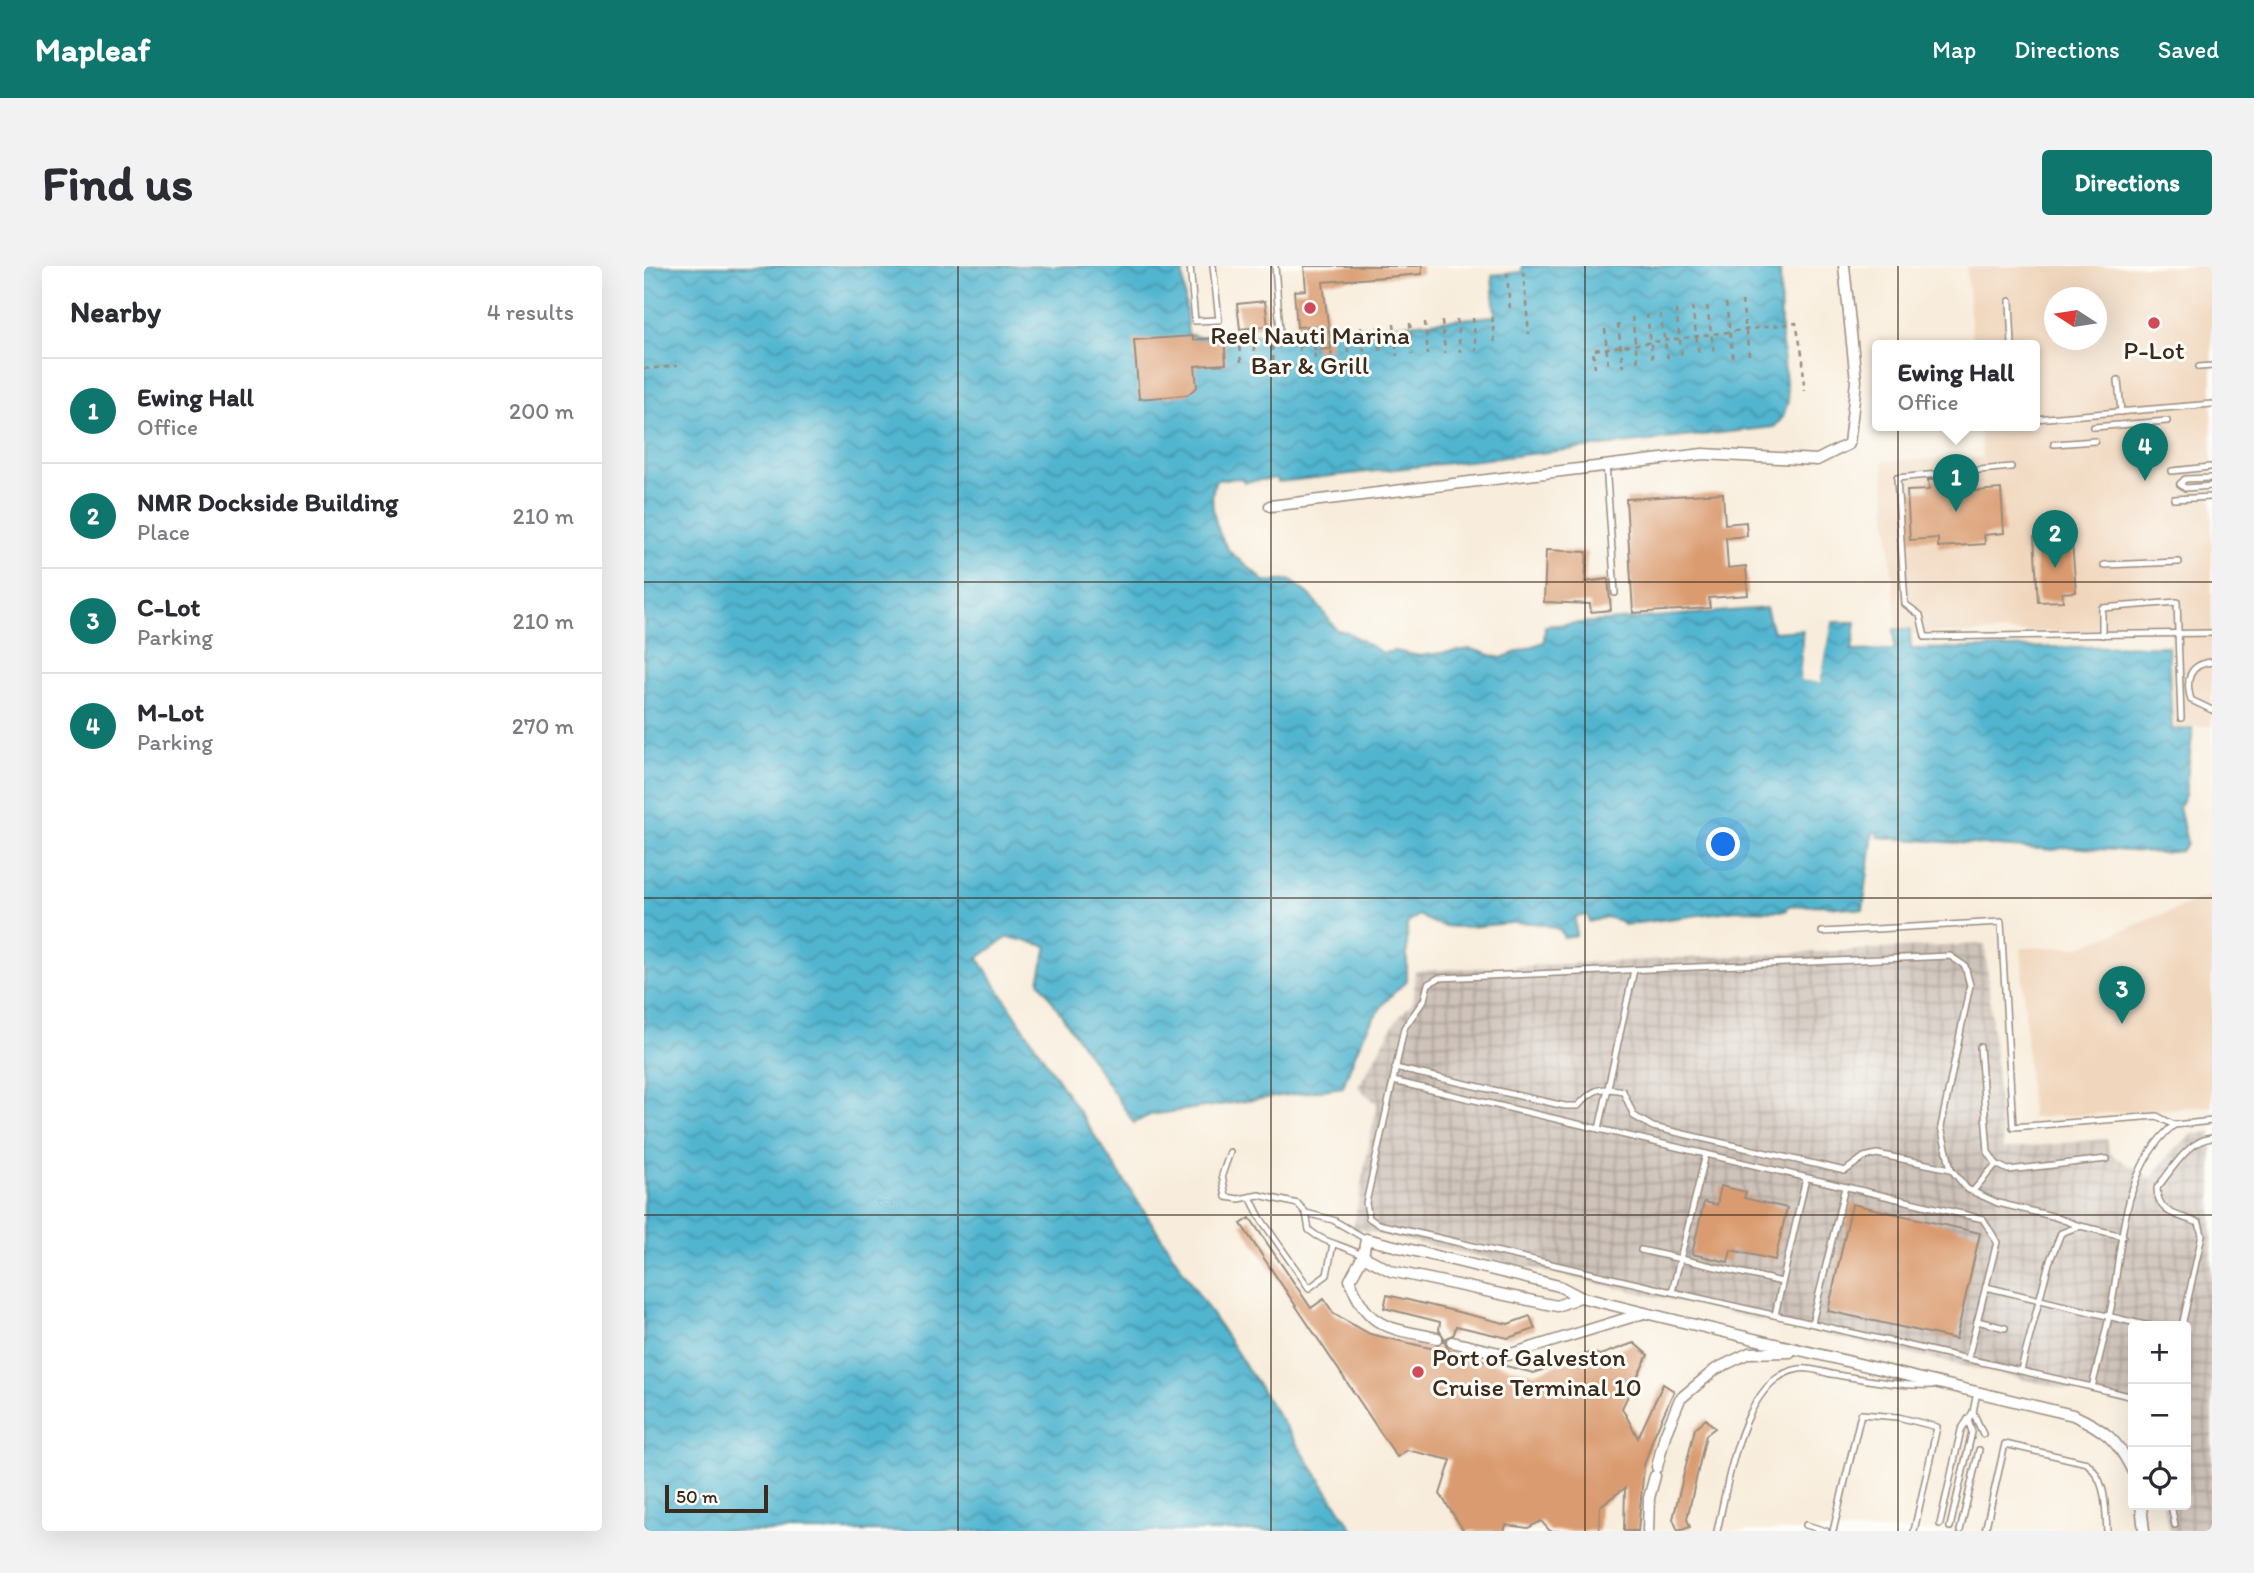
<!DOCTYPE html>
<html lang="en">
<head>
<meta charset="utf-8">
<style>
	body { margin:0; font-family:Itim,sans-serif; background:#f2f2f3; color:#2b2b33 }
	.controls { position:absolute; right:21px; bottom:21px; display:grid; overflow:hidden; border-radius:7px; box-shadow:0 7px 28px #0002 }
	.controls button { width:63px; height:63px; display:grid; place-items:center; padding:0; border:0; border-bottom:2px solid #e1e1e2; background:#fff; color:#2b2b33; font:35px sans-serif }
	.compass { position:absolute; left:1400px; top:21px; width:63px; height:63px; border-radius:50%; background:#fff; box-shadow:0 7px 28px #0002; rotate:282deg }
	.scale { position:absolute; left:21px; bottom:18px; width:103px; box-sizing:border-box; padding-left:7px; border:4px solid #3b2a1e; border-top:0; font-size:19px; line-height:24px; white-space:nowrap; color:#3b2a1e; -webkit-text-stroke:5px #fdfcf7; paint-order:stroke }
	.you { position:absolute; left:1080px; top:579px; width:24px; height:24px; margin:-18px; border:5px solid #fff; border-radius:50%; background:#1a73e8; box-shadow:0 0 0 10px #1a73e833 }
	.badge { display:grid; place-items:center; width:46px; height:46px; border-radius:50%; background:#0f766e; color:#fff; font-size:23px; font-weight:700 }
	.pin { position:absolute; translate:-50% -58px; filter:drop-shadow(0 2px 4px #0008) }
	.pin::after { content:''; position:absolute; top:37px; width:24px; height:21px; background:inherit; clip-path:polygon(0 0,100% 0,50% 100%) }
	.popup { position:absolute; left:1228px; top:74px; width:168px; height:91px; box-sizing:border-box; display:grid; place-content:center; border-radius:7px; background:#fff; filter:drop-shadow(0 2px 5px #0005); font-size:23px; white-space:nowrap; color:#7c7c81 }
	.popup b { font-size:26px; color:#2b2b33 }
	.popup::after { content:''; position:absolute; left:50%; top:100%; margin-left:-14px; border:14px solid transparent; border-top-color:#fff }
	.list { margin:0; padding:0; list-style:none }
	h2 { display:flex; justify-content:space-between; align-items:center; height:91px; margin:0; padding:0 28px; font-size:30px }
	h2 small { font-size:23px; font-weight:400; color:#7c7c81 }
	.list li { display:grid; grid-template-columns:46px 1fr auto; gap:21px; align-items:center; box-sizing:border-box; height:105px; padding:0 28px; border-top:2px solid #e1e1e2 }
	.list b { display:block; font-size:26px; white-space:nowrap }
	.list p { margin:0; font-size:23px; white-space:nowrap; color:#7c7c81 }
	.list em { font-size:23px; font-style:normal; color:#7c7c81 }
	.icon { flex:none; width:38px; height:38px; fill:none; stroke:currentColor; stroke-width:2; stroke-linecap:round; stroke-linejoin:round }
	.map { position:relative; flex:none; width:1568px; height:1265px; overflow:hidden; border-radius:7px }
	header { display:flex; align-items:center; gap:42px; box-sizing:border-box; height:98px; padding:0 35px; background:#0f766e; color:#fff }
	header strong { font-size:33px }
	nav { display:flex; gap:38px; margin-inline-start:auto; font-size:24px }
	.intro { display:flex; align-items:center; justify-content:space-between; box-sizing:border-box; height:168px; padding:0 42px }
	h1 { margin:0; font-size:49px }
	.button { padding:18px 32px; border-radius:7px; background:#0f766e; color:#fff; font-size:24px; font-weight:700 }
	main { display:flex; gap:42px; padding:0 42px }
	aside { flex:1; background:#fff; border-radius:7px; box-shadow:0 7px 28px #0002 }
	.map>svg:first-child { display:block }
</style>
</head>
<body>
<header>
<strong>Mapleaf</strong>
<nav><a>Map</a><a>Directions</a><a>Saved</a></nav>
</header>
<div class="intro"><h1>Find us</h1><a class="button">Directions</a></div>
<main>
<aside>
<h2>Nearby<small>4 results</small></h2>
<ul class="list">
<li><span class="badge">1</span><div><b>Ewing Hall</b><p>Office</p></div><em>200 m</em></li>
<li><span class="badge">2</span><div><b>NMR Dockside Building</b><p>Place</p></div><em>210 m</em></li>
<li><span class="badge">3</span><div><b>C-Lot</b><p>Parking</p></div><em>210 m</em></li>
<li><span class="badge">4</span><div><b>M-Lot</b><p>Parking</p></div><em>270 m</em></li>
</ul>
</aside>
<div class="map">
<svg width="1568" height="1265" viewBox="0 0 1568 1265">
	<defs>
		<pattern id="industrial-grid" width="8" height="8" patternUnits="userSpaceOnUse" patternTransform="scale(1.75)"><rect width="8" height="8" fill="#cec2b9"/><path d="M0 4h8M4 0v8" fill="none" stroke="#a89e96"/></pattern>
		<pattern id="water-waves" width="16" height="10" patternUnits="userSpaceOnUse" patternTransform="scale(1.75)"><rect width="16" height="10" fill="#51b5d0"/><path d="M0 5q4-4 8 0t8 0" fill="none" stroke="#4493a8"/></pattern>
	</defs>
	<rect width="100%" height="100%" fill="#fdfcf7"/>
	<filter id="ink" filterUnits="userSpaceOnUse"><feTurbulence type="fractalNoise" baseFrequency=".0143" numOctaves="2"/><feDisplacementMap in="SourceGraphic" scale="14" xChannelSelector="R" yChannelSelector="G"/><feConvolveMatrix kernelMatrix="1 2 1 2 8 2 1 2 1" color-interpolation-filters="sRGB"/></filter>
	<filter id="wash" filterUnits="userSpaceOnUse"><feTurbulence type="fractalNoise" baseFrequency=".00686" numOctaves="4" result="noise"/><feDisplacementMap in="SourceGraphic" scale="28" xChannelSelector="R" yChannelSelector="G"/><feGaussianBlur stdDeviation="1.57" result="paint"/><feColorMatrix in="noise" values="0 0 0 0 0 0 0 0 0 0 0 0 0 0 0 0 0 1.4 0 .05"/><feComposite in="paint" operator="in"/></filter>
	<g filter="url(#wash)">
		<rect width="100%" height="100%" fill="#f8eddc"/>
		<!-- built -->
		<g fill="#f0d6bc" fill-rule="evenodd">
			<path d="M1322 0H1568V460L1531 461 1527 364 1253 368 1239 195 1338 191 1336 160H1391V80H1329ZM1410 32H1452V74H1410Z"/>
			<path d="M1568 629V840L1387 852 1377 682 1436 681Z"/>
		</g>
		<!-- industrial -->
		<path fill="url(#industrial-grid)" d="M1341 678 1359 883 1463 873 1465 887 1507 912 1528 885 1549 868 1568 866V1265H1526L1519 1239H1542V1060H1489V1138L709 962 733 838 714 821 752 754 769 736 771 705Z"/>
		<!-- water -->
		<path fill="url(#water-waves)" stroke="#467077" stroke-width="2" d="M0 0H538L544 68 555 71 627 68 629 74 652 72 653 68 851 50 848 9 878 6V0H1136L1137 70 1144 135 1139 151 1130 161 634 216 633 212 600 216 597 212 572 214C563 233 572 266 584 283 592 294 610 303 620 316L646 314 666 329 693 364 703 366 739 387 751 385 776 390 827 383 857 392 900 376 901 360 1122 342 1129 366 1159 364 1156 414 1176 417 1188 356H1212L1208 385 1250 384V363H1266L1267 383 1524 380 1528 463H1549L1541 529 1535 541 1543 577 1537 585 1518 587 1423 581 1410 584 1234 571 1233 566H1229L1219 644 1178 639 1144 640 1142 645 1093 644 979 659 977 655 962 651 945 656 944 649 931 651 932 669 920 672 917 665C875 641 814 679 775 649L763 658V715C728 742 713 780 699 821L506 849 490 857 395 715 403 680 364 671 334 692 710 1265H0Z"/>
		<!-- pier -->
		<path fill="#f8eddc" d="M1189 352 1176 417 1156 414 1160 361V411L1174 413 1184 355Z"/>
		<g id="blocks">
			<!-- building -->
			<g fill="#da9b6f">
				<path d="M660 0H778V8L679 16 687 83 671 84 669 60 653 61 650 25 662 24Z"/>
				<path d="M621 35 624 60 596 63 593 38Z"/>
				<path d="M549 70V74L580 71 582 98 551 100 553 121 543 129 495 133 490 74Z"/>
				<path d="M1330 211 1331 225 1357 223 1360 267 1340 269 1341 278 1294 281V272L1266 274 1263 225 1285 224 1284 214Z"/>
				<path d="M1079 227 1081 258 1102 256 1103 270 1082 272 1084 302 1102 300 1104 329 1065 332 1066 342 989 347 982 233Z"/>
				<path d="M1415 270V277L1428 276 1432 326 1418 327 1419 335 1394 336 1390 271Z"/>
				<path d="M902 284 943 286 941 316 964 313 967 344 947 346 946 338 900 336Z"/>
				<path d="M1077 920 1102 926 1100 932 1143 942 1131 994 1087 984 1084 996 1048 988 1060 936 1073 939Z"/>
				<path d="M1208 938 1336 967 1312 1073 1184 1045Z"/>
				<path d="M606 952 667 1042 680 1033 690 1048 726 1068 790 1083 800 1074 805 1086 890 1107 947 1086 956 1089 990 1077 1004 1089 978 1142 994 1172 1019 1118 1030 1125 1009 1172 1000 1200 994 1265H980L981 1222 956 1240 955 1265H906L897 1255 884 1262 862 1259 860 1265H820L796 1228 807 1194 763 1184 753 1191 597 958Z"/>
				<path d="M743 1029 864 1058 886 1050 891 1063 864 1072 812 1060 810 1068 801 1073 795 1064 796 1056 740 1042Z"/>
				<path d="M1062 1153 1071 1162 1062 1169 1043 1253 1046 1261 1034 1265 1029 1253 1051 1162Z"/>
			</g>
		</g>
	</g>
	<g filter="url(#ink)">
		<use href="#blocks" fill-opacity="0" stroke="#9a8c7d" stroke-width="2"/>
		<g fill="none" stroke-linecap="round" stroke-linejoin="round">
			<defs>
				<g id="lane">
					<path d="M546 0 551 55 575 54 569 0"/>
					<path d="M631 0 637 77"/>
					<path d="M1366 35 1368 80"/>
					<path d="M1555 101 1568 100"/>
					<path d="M1474 114 1477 146"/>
					<path d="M1391 153 1568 138"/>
					<path d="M1450 161 1523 155"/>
					<path d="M1410 178 1451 175"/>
					<path d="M962 198 971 327"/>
					<path d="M1367 201 1253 212 1261 338 1276 349 1281 371 1568 367"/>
					<path d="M1528 205 1566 201"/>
					<path d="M1536 218 1541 213 1568 212"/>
					<path d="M1536 218 1541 222 1568 220"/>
					<path d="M1530 233 1567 231"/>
					<path d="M1460 299 1535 296"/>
					<path d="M1458 369V342L1533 336 1537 452"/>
					<path d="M1568 396C1545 398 1541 414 1547 434L1568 444"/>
					<path d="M1178 666 1357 656 1369 861 1513 850 1530 859"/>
					<path d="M1336 781 1344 886 1352 898 1364 904 1463 893"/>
					<path d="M751 802 921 840H934C949 823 956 820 979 825L990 850 1009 861 1201 905 1220 891 1233 888 1307 903"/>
					<path d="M749 815 760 762 780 734 784 718 795 712 1306 690 1321 700 1326 719 1297 861 1307 903 1323 923 1354 937 1408 950 1436 960"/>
					<path d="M955 863 990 704"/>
					<path d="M586 886 578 909 582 931 595 933 615 929 654 938 662 947 689 954 722 973"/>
					<path d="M1329 925 1352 898"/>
					<path d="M606 931 617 953 665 1022 683 1009 689 978"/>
					<path d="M662 947 665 964C681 978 701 979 719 990"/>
					<path d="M997 984 1138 1016"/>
					<path d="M1342 1021 1505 1060"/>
					<path d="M1028 1026 734 958 725 952 722 937 749 815 1062 888"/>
					<path d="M1131 1049 1162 912"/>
					<path d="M1333 1055 1361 1062"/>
					<path d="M1168 1057 1201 921"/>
					<path d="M1538 1060 1558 969 1555 957C1534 949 1513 948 1513 922 1528 904 1544 874 1568 872"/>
					<path d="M1324 1092 1353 976 1339 953 1062 888 1028 1026 1448 1121C1455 1093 1462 1066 1468 1037 1478 978 1479 900 1530 859L1568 855"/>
					<path d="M1377 1104 1405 997 1417 967 1436 960 1479 970"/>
					<path d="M1448 1121 1489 1131"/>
					<path d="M1329 1146 1333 1126"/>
					<path d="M1527 1239 1531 1259"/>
					<path d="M1296 1258 1317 1164 1329 1146 1339 1168"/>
					<path d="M1162 1259 1182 1265"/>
					<path d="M1306 1261 1328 1166 1324 1153"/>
					<path d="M1073 1265C1084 1219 1098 1111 1155 1103 1165 1101 1178 1106 1187 1108 1220 1113 1255 1121 1288 1119"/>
					<path d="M1189 1265 1217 1148 1254 1151 1293 1161 1270 1265"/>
					<path d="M1316 1265 1335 1184"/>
					<path d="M1341 1265 1361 1178 1443 1197C1463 1216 1461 1239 1463 1265"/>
				</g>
				<g id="street">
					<path d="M626 240 1059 188 1173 194 1205 178 1212 115 1200 0"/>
					<path d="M719 990 747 1005 913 1040 936 1031"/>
					<path d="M793 1072C747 1062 723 1064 706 1014L719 990 722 973 915 1020 936 1031 1001 1047 1429 1149C1460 1163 1474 1174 1489 1206"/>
					<path d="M808 1076 864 1089 1000 1047"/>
					<path d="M1013 1201 1021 1169 1036 1133 1072 1103 1105 1087 1146 1086"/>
					<path d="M1497 1239 1500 1265"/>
					<path d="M1004 1265 1005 1232 1011 1210"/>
				</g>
			</defs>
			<!-- lane casing -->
			<use href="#lane" stroke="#9a8c7d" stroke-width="8"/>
			<!-- street casing -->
			<use href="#street" stroke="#9a8c7d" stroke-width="13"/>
			<!-- path -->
			<g stroke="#9a8c7d" stroke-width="2.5" stroke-dasharray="5 5" stroke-linecap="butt">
				<path d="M879 6 885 68"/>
				<path d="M863 7 866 44"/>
				<path d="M1098 35 1105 89"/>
				<path d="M1082 37 1089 92"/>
				<path d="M1063 40 1070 87"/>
				<path d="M1048 41 1055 88"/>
				<path d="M1032 44 1038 91"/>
				<path d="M1003 48 1009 96"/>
				<path d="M1016 48 1024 93"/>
				<path d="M848 51 851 80"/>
				<path d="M988 51 994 98"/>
				<path d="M829 52 832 85"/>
				<path d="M813 53 816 86"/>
				<path d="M798 55 801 87"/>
				<path d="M781 56 784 89"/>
				<path d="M766 57 768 89"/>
				<path d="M750 58 753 90"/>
				<path d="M974 58 979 101"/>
				<path d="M734 60 737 91"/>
				<path d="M717 61 721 93"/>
				<path d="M701 62 705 93"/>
				<path d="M961 63 964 100"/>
				<path d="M686 65 688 95"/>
				<path d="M669 68 671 93"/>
				<path d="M609 70 611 96"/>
				<path d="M654 70 657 98"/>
				<path d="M594 71 597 96"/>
				<path d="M628 80 630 101"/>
				<path d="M951 102 949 84 1152 57 1159 93 1160 125"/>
				<path d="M0 103 33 100"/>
			</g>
			<!-- lane -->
			<use href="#lane" stroke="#fff" stroke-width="5"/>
			<!-- street -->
			<use href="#street" stroke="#fff" stroke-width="10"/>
		</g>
	</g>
	<!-- grid -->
	<path fill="none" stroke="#3b2a1e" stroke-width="2" stroke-opacity="0.55" d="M314 0V1265M627 0V1265M941 0V1265M1254 0V1265M0 316H1568M0 632H1568M0 949H1568"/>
	<!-- markers -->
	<g fill="#d1495b" stroke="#fdfcf7" stroke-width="2.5">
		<circle cx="666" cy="42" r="7"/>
		<circle cx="1510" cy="57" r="7"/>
		<circle cx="774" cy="1106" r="7"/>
	</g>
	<g text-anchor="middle" stroke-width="6" stroke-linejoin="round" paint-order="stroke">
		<!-- poi labels -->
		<g font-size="26" fill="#3b2a1e" stroke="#fdfcf7">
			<text x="666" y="78">Reel Nauti Marina<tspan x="666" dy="30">Bar &amp; Grill</tspan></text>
			<text x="1510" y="93">P-Lot</text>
			<text x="788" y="1100" text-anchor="start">Port of Galveston<tspan x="788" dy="30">Cruise Terminal 10</tspan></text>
		</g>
	</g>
</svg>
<div class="controls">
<button>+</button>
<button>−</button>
<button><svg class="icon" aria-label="locate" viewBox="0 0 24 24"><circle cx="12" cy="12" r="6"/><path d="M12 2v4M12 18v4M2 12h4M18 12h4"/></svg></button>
</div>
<svg class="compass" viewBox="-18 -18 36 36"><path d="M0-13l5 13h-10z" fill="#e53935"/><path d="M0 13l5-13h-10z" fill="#7c7c81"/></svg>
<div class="scale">50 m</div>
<div class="you"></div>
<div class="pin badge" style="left:1312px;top:246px">1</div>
<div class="popup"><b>Ewing Hall</b>Office</div>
<div class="pin badge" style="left:1411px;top:302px">2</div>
<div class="pin badge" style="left:1478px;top:758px">3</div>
<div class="pin badge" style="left:1501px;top:215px">4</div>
</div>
</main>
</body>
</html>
